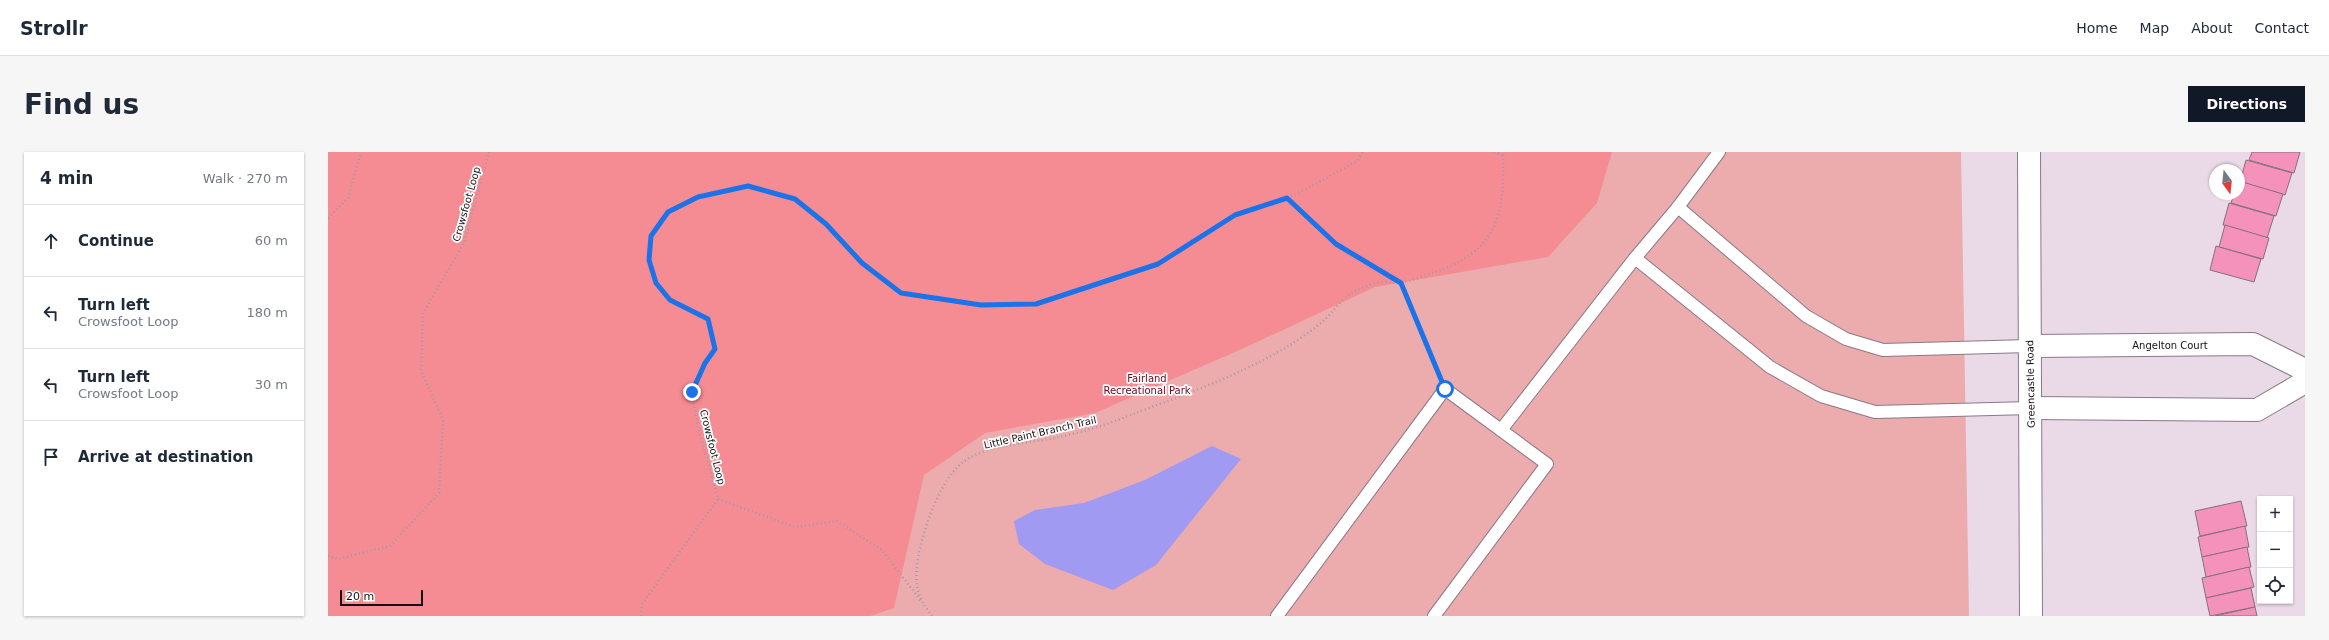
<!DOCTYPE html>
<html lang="en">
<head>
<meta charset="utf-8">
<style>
	body { margin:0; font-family:"DejaVu Sans",sans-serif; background:#f6f6f7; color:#1f2937 }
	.controls { position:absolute; right:12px; bottom:12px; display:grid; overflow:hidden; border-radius:0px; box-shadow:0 1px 3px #0004 }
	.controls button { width:36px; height:36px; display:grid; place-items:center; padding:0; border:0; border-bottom:1px solid #e0e1e3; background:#fff; color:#1f2937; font:20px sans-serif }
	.compass { position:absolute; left:1881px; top:12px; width:36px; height:36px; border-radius:50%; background:#fff; box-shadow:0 1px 3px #0004; rotate:165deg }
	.scale { position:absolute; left:12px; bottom:10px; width:83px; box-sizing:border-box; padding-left:4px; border:2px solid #161015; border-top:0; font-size:11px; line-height:14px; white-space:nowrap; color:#161015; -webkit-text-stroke:3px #fff; paint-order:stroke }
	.stop { position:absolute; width:12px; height:12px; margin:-9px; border:3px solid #1a73e8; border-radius:50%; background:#fff }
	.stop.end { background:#1a73e8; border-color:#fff; box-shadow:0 1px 4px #0008 }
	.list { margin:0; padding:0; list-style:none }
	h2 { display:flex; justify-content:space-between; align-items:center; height:52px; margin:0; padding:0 16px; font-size:17px }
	h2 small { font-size:13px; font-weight:400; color:#747a83 }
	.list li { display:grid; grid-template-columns:26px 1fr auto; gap:12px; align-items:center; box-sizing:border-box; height:72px; padding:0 16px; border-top:1px solid #e0e1e3 }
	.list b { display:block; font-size:15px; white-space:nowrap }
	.list p { margin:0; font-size:13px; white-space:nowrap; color:#747a83 }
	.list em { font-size:13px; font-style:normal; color:#747a83 }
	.icon { flex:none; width:22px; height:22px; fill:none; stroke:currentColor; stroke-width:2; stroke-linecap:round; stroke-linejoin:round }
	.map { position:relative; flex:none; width:1977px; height:464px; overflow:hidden; border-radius:0px }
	header { display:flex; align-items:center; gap:24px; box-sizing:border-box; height:56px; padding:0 20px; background:#fff; border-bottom:1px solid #e0e1e3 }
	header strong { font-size:19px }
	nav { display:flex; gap:22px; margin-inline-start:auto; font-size:14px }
	.intro { display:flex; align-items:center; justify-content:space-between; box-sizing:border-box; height:96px; padding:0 24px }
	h1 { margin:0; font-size:28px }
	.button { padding:10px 18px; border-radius:0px; background:#111827; color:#fff; font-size:14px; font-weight:700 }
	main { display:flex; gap:24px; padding:0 24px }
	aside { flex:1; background:#fff; border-radius:0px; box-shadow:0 1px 3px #0004 }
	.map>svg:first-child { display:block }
</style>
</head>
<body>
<header>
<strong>Strollr</strong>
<nav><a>Home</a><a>Map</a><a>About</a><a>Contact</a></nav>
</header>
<div class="intro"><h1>Find us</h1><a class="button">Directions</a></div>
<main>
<aside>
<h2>4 min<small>Walk · 270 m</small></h2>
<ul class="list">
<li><svg class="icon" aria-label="ahead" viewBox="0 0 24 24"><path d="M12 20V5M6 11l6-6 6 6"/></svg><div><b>Continue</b></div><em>60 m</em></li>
<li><svg class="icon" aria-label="left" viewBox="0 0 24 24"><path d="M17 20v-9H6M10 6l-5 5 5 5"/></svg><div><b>Turn left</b><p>Crowsfoot Loop</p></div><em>180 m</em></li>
<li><svg class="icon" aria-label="left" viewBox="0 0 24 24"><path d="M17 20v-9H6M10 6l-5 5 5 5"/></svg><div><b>Turn left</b><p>Crowsfoot Loop</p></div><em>30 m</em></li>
<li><svg class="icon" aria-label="arrive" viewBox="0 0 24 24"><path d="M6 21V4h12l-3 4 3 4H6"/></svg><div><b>Arrive at destination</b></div></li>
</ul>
</aside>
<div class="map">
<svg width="1977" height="464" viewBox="0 0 1977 464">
	<rect width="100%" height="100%" fill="#ead9e7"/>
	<!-- green -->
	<path fill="#ecabad" d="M0 0H1633L1641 464H0Z"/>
	<!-- forest -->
	<path fill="#f58c93" d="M0 0H1284L1269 51 1220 105 1047 135 916 196 767 261 657 281 596 323 566 456 542 464H0Z"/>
	<!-- water -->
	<path fill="#a19af3" d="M884 294 913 307 828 413 785 438 717 412 691 392 686 369 707 358 756 351 817 328Z"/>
	<!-- building -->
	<g fill="#f592bb" stroke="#847178">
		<path d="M1924 0H1972L1966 21 1921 8Z"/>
		<path d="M1918 8 1964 21 1957 43 1912 30Z"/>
		<path d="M1911 29 1955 42 1948 64 1903 51 1906 42H1911Z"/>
		<path d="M1901 51 1946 64 1939 86 1895 73Z"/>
		<path d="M1897 73 1941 86 1935 107 1891 95Z"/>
		<path d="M1888 94 1933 107 1926 130 1882 118Z"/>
		<path d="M1913 349 1919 374 1872 384 1867 359Z"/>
		<path d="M1917 374 1921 395 1874 405 1870 385Z"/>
		<path d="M1919 395 1923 415 1878 425 1874 405Z"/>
		<path d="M1921 415 1926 435 1878 446 1874 426Z"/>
		<path d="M1923 436 1927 455 1882 464 1878 446Z"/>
		<path d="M1927 455 1929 464H1887Z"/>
	</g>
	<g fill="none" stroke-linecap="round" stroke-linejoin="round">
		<defs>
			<g id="lane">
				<path d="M1350 55 1478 164 1518 187 1555 198 1701 194"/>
				<path d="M1307 106 1442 215 1493 244 1547 260 1703 256"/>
				<path d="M1173 278 1307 106 1350 55 1391 0"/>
				<path d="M949 464 1117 237 1219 312 1106 464"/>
			</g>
			<g id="street">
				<path d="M1701 194 1925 192 1977 218"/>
				<path d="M1703 256 1929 258 1977 230"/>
			</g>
			<path id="secondary" d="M1701 0 1703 464"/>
		</defs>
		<!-- lane casing -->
		<use href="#lane" stroke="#897a87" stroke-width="14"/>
		<!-- street casing -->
		<use href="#street" stroke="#897a87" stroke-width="24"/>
		<!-- secondary casing -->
		<use href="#secondary" stroke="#897a87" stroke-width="24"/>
		<!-- path -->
		<g stroke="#a799a5" stroke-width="2.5" stroke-dasharray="1 3" stroke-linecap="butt">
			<path d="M1166 0 1175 3"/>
			<path d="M959 46 1008 92 1073 131 1109 218"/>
			<path d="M0 66 20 46 33 0"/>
			<path d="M390 347 467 375 509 369 554 398 593 449"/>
			<path d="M0 404 10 407 62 394 111 341 115 268 93 219 95 161 136 91 161 0"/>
			<path d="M313 464 314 452 390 347 370 275 364 240 377 211 387 197 380 167 342 148 328 131 321 108 323 84 340 60 370 45 420 34 467 47 498 72 534 111 573 141 653 153 708 152 830 112 907 63 959 46 984 34 1029 9 1035 0"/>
			<path d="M604 464C597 455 591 446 589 434 584 403 609 330 634 311 660 291 701 292 731 285 755 280 778 273 800 264 853 244 910 224 959 195 970 188 983 179 993 171 1004 162 1012 148 1024 141 1033 136 1044 131 1055 130 1061 130 1067 131 1072 131 1083 130 1094 124 1104 121 1170 100 1177 63 1175 0"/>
		</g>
		<!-- lane -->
		<use href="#lane" stroke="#fff" stroke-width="12"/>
		<!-- street -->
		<use href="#street" stroke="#fff" stroke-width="22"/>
		<!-- secondary -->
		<use href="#secondary" stroke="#fff" stroke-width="22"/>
	</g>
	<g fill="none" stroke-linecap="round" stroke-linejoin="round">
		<!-- route -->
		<path stroke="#1a73e8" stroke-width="5" d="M364 240 377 211 387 197 380 167 342 148 328 131 321 108 323 84 340 60 370 45 420 34 467 47 498 72 534 111 573 141 653 153 708 152 830 112 907 63 959 46 1008 92 1073 131 1117 237"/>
	</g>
	<g text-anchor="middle" stroke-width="3.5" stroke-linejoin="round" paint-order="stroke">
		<!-- street labels -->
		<g font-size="10" fill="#161015" stroke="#fff">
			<text transform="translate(138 52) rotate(-74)" y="4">Crowsfoot Loop</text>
			<text x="1842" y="197">Angelton Court</text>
			<text transform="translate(1702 232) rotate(-91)" y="4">Greencastle Road</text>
			<text transform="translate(712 280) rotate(-13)" y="4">Little Paint Branch Trail</text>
			<text transform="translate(385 295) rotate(76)" y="4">Crowsfoot Loop</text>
		</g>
		<!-- park labels -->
		<g font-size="10" fill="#67061e" stroke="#fff">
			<text x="819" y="230">Fairland<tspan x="819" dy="12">Recreational Park</tspan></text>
		</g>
	</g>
</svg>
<div class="controls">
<button>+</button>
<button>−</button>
<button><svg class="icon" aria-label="locate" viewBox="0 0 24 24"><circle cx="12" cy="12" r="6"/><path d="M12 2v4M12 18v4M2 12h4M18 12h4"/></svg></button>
</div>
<svg class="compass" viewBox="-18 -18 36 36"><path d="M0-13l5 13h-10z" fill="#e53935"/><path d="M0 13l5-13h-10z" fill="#747a83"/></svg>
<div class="scale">20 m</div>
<div class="stop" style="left:1117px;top:237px"></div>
<div class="stop end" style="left:364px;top:240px"></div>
</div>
</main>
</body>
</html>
